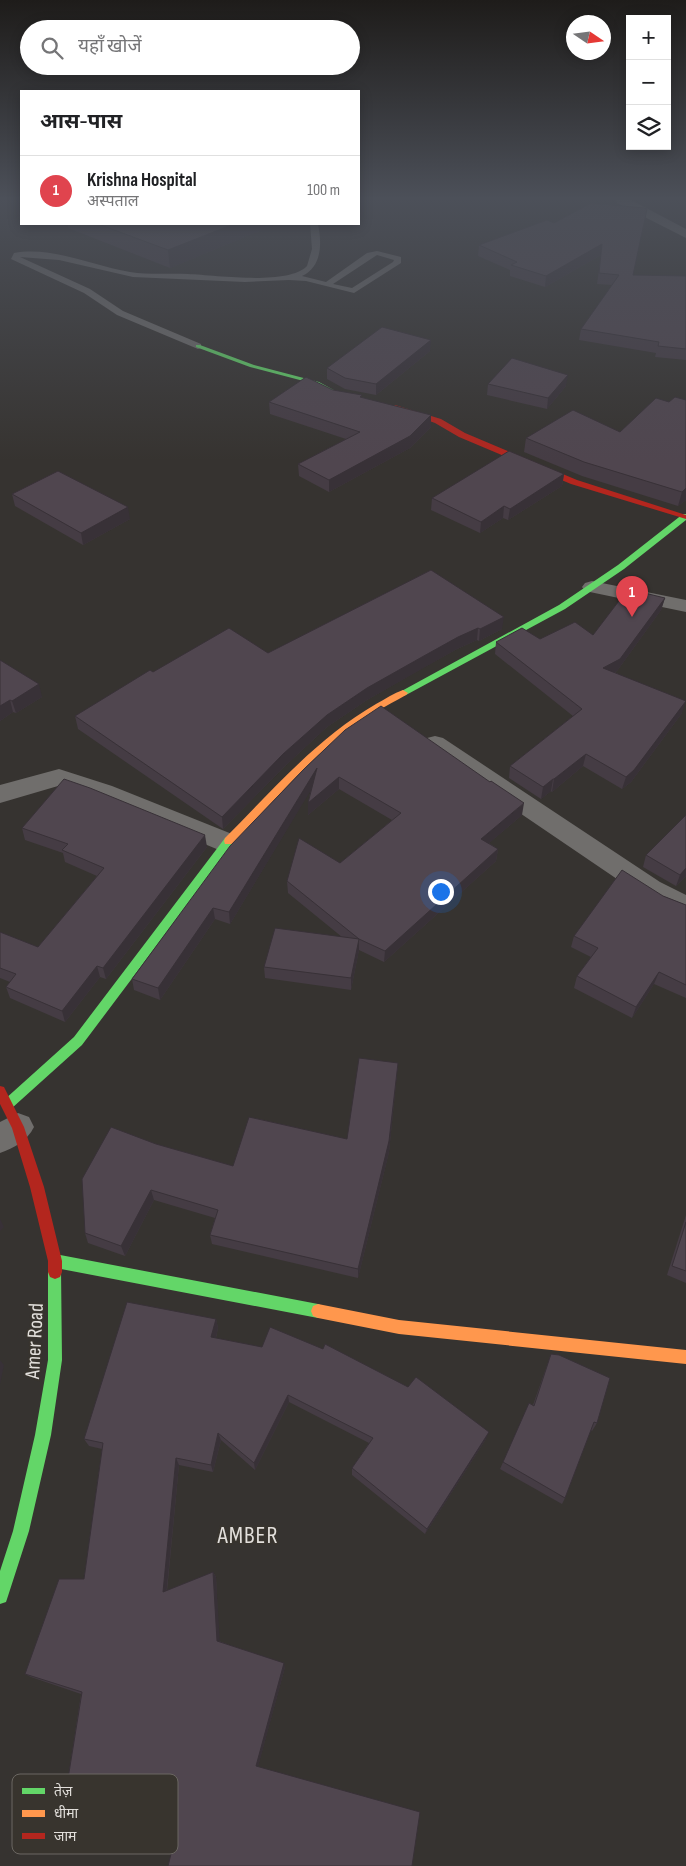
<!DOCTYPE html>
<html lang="hi">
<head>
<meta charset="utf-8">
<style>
	body { margin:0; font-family:"Sofia Sans Condensed","Noto Sans Devanagari",sans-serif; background:#f6f6f6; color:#202124 }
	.controls { position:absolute; right:15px; top:15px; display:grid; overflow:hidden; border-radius:0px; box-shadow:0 2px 12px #0003 }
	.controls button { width:45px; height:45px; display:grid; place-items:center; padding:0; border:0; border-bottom:1px solid #e0e0e0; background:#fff; color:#202124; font:25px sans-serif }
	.compass { position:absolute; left:566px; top:15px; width:45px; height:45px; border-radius:50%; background:#fff; box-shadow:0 2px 12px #0003; rotate:103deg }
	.you { position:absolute; left:440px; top:891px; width:18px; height:18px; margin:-12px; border:4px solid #fff; border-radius:50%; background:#1a73e8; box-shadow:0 0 0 8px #1a73e833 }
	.badge { display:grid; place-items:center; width:32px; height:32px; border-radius:50%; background:#7c3aed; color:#fff; font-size:16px; font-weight:700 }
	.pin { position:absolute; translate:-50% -41px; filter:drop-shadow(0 1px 2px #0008) }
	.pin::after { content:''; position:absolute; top:26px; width:18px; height:15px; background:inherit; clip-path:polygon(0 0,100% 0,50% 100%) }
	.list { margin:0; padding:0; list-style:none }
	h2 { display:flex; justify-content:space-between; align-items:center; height:65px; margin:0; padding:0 20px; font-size:21px }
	h2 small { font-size:16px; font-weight:400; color:#757577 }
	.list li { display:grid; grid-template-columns:32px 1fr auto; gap:15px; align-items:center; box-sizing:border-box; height:70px; padding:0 20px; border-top:1px solid #e0e0e0 }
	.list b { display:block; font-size:19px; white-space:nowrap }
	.list p { margin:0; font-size:16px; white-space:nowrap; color:#757577 }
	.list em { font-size:16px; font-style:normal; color:#757577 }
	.icon { flex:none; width:28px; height:28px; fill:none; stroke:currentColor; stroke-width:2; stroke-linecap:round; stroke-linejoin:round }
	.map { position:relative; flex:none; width:686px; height:1866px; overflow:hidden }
	.search { position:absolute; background:#fff; box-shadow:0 2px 12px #0003; left:20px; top:20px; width:340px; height:55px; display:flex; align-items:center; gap:12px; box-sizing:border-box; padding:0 18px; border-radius:28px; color:#757577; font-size:19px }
	.panel { position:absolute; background:#fff; box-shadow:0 2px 12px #0003; left:20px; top:90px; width:340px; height:135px; border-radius:0px }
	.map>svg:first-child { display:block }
</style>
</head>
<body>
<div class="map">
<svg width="686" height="1866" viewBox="0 0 686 1866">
	<rect width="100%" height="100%" fill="#363330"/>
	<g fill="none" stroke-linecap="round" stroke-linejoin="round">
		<!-- lane -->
		<path fill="#706e6c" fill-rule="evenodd" d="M310 224H318C322 243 322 267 302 276L326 282 367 253 377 251 401 257V263L354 293 306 281 289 280 245 282 133 277 59 260 20 257 90 289 123 311 201 344V348L198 349 117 315 84 293 11 259 14 253C53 246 93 266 130 272 149 275 169 273 188 274 215 275 288 286 307 266L312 249ZM377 255 394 260 393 262 352 288 333 284Z"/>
		<!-- street -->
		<g fill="#706e6c" fill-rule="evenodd">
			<path d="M616 200H631L686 229V238L617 203Z"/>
			<path d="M592 581 686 600V612L585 591 582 587 585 583Z"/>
			<path d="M435 736 443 738 660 882 686 895V917L642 896 427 750 423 744 427 738Z"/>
			<path d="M59 769 112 786 237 836 241 843 237 850 228 852 219 850 94 798 58 786 0 803V785Z"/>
			<path d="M18 1113 29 1117 34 1127C27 1141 14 1148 0 1153V1122Z"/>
		</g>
		<!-- fast -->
		<g fill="#63d668" fill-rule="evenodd">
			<path d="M196 345H200L254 365 319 382 341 394 336 395 315 384 250 367 196 347Z"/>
			<path d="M683 514H686V520L624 569 565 609 406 695 403 696 398 693 559 605 618 565Z"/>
			<path d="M229 837 233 838 234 841 233 844 82 1045 12 1108 8 1110 4 1108 2 1104 4 1100 74 1037 225 838Z"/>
			<path d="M55 1254 318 1304 323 1306 325 1311 323 1316 318 1318 61 1269 62 1360 51 1435 29 1531 8 1596 6 1602 0 1604V1571L13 1531 35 1435 48 1360V1272L52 1266 48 1261 50 1256Z"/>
		</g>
		<!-- slow -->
		<g fill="#ff974d" fill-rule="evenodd">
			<path d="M403 690 408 693 406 695C386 706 366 717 347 731 305 763 270 806 233 844H225L224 841 225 838C273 790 317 738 376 704 385 699 394 693 403 690Z"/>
			<path d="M318 1304 399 1320 686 1350V1364L399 1334 318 1318 313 1316 311 1311 313 1306Z"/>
		</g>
		<!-- jam -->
		<g fill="#b3261e" fill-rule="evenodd">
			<path d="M395 405 441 419 465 433 577 480 686 515V519L571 484 459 437 435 423 393 408 392 407Z"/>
			<path d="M0 1086 4 1087 24 1127 44 1187 62 1261V1272L60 1277 55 1279 50 1277 48 1272V1261L30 1187 12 1128 0 1104Z"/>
		</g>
	</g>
	<!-- wall -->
	<g fill="#453c44">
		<path d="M547 220 633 275 686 276V360L655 357 656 353 579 340 581 329 612 285 597 284 601 255 545 287 510 276V270L478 256 479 245Z"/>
		<path d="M68 224H276L170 268 68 228Z"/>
		<path d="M430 351 376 395 345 389 327 379V368Z"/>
		<path d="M488 384 566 386 547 409 487 395Z"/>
		<path d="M333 390 362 397 431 427 410 448 329 492 299 476 298 464 346 439 270 414 269 402Z"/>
		<path d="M686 400V500L678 506 582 476 524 452 526 438 620 432 669 402Z"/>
		<path d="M564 474 562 486 508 520 503 518 480 533 431 510 432 498Z"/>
		<path d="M12 494 130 519 83 545 15 506Z"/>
		<path d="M431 570 502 629 479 641 477 640 457 649 421 669 367 700 327 727 284 767 223 829 78 729 75 716 153 672 268 653Z"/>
		<path d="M665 598 661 610 617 671 615 672 682 713 631 782 622 789 583 766 552 792 551 791 541 799 509 778 510 766 573 716 495 654 496 642 593 635Z"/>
		<path d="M0 660 42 697 16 713 13 712 0 721Z"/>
		<path d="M304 769 522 815 489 843 498 849 496 861 384 962 359 950 351 990 265 978 264 967 342 937 288 893 287 881 340 863 392 820 339 789 308 815V803L311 789 230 924 215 919 160 1000 134 990 132 979Z"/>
		<path d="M22 828 207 847 106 979 100 977 65 1022 10 998 6 987 10 982 0 978V932L38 947 97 876 65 862 63 853 25 840Z"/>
		<path d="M646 855 686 876 676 886 643 867Z"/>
		<path d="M663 896 686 905V998L654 984 632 1018 574 988 577 976 591 957 571 947 574 936Z"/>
		<path d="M398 1063 389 1152 358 1278 212 1244 210 1235 215 1218 154 1200 125 1256 88 1243 85 1233 156 1144 233 1166 347 1139Z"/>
		<path d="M686 1215V1283L667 1275Z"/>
		<path d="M216 1319 218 1328 216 1338 486 1439 425 1534 352 1475V1468L369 1443 289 1402 255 1470 221 1440 213 1472 179 1465 167 1591 213 1572 216 1577 219 1641 285 1667 258 1766 172 1850 101 1790 67 1785 81 1694 31 1677 25 1674 84 1579 102 1449 89 1446 84 1439Z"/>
		<path d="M551 1354 597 1423 592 1431 591 1430 565 1498 562 1504 500 1469 529 1403 533 1405Z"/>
	</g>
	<!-- shaded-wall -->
	<g fill="#383137">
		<path d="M234 224H276L170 268 168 250Z"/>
		<path d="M602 244 601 255 545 287 546 276Z"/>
		<path d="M431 340 430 351 376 395V384Z"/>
		<path d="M568 375 566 386 547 409 548 398Z"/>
		<path d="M431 415V427L410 448 329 492V480Z"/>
		<path d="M564 474 562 486 508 520 510 509Z"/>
		<path d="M686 488V500L678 506 682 492Z"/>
		<path d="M504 506 503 518 480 533 481 522Z"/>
		<path d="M128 507 130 519 83 545 81 533Z"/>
		<path d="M665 598 661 610 617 671 600 680 603 668Z"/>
		<path d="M504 617 502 629 479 641 480 629Z"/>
		<path d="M478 628 477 640 457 649 367 700 327 727 284 767 223 829 222 817 283 754 327 715 367 688 458 637Z"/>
		<path d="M39 684 42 697 16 713 12 701Z"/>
		<path d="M10 700 13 712 0 721V706Z"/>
		<path d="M686 701 682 713 631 782 622 789 626 777Z"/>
		<path d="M586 754 583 766 552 792 554 779Z"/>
		<path d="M317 768V780L230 924 229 912Z"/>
		<path d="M339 777V789L308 815V803Z"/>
		<path d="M553 779 551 791 541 799 543 787Z"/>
		<path d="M524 803 522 815 480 851 481 839Z"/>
		<path d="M205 835 207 847 106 979 103 968Z"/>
		<path d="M498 849 496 861 384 962 385 951Z"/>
		<path d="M686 868V876L676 886 680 875Z"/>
		<path d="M213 908 215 919 160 1000 158 988Z"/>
		<path d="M359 939V950L351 990V978Z"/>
		<path d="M97 966 100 977 65 1022 62 1011Z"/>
		<path d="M659 972 654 984 632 1018 636 1007Z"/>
		<path d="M398 1063 389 1152 358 1278V1269Z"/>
		<path d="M151 1190 154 1200 125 1256 121 1246Z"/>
		<path d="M0 1219 4 1227 0 1231Z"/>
		<path d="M216 1319 218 1328 214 1346 211 1337Z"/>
		<path d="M0 1360 4 1365 0 1384Z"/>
		<path d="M288 1395 289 1402 255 1470 254 1463Z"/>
		<path d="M489 1432 486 1439 425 1534 427 1529Z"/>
		<path d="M218 1433 221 1440 213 1472 211 1465Z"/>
		<path d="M176 1458 179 1465 166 1597 163 1592Z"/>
		<path d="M213 1572 216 1577 220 1645 217 1641Z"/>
		<path d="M284 1663 285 1667 258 1767 256 1766Z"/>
	</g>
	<!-- building -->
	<g fill="#50464f" stroke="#383137">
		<path d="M591 203 644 208 647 209 633 275 686 276V349L658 346 659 342 581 329 619 275 599 273 602 244 546 276 511 265 517 262 479 245 547 220 554 223Z"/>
		<path d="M98 224H234L168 250Z"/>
		<path d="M382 327 431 340 376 384 345 378 327 368Z"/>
		<path d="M512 358 568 375 548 398 488 384Z"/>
		<path d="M306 377 333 390 362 395 360 397 431 415 410 436 329 480 298 464 360 432 269 402Z"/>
		<path d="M675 397 686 400V488L682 492 584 462 526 438 573 410 620 432 656 398 669 402Z"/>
		<path d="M509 451 564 474 510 509 504 506 481 522 432 498Z"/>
		<path d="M58 471 128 507 81 533 12 494Z"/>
		<path d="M431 570 504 617 480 629 478 628 458 637 422 657 367 688 327 715 283 754 222 817 75 716 150 670 153 672 229 628 268 653Z"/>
		<path d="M628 589 665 598 620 659 603 668 686 701 634 770 626 777 586 754 554 779H553L543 787 510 766 582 709 496 642 522 628 540 639 575 622 593 635Z"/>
		<path d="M0 660 39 684 12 701 10 700 0 706Z"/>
		<path d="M381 706 490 782 491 781 524 803 481 839 498 849 385 951 359 939 287 881 299 838 340 863 401 813 339 777 308 803 317 768 229 912 213 908 158 988 132 979 230 846 304 769 345 730Z"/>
		<path d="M64 779 90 788 205 835 103 968 97 966 62 1011 6 987 16 974 0 968V932L38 947 104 868 62 850 68 844 22 828Z"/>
		<path d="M686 815V868L680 875 646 855Z"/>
		<path d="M622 870 663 896 686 905V985L659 972 636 1007 577 976 598 948 574 936Z"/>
		<path d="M275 928 359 939 351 978 264 967Z"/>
		<path d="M359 1058 398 1063 389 1141 358 1269 210 1235 218 1210 151 1190 121 1246 85 1233 82 1179 111 1127 156 1144 233 1166 249 1117 347 1139Z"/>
		<path d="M686 1222V1271L672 1266Z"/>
		<path d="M127 1302 216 1319 211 1337 262 1347 270 1327 323 1349 325 1344 408 1387 416 1377 489 1432 427 1529 352 1468 373 1438 288 1395 254 1463 218 1433 211 1465 176 1458 163 1592 213 1572 217 1641 284 1663 256 1766 420 1812 412 1866H168L172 1850 92 1838 101 1789 67 1785 82 1692 25 1674 59 1579H84L103 1443 84 1439Z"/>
		<path d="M551 1354 559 1355 610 1378 597 1423 594 1422 565 1498 503 1462 529 1403 534 1406Z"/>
	</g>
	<!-- sky -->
	<linearGradient id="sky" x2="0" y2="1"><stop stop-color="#1e1c1a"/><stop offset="0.43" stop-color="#4c5059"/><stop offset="1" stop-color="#4c5059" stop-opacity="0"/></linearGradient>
	<rect width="686" height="461" fill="url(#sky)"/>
	<g text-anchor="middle" stroke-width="4" stroke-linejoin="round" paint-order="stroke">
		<!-- near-street labels -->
		<g font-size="21" fill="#e2dfdb" stroke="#38342e">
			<text transform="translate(34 1341) rotate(-87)" y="7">Amer Road</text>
		</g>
		<!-- near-quarter labels -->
		<g font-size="24" letter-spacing="1" fill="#e2dfdb" stroke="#38342e">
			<text x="248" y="1543">AMBER</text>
		</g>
	</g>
	<!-- legend -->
	<rect x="12" y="1774" width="166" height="80" rx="8" fill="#38342e" stroke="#6b6762" stroke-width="1"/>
	<rect x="22" y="1788" width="23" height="6" fill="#63d668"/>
	<rect x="22" y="1810" width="23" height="7" fill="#ff974d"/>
	<rect x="22" y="1833" width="23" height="6" fill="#b3261e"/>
	<g font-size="14" fill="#e2dfdb">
		<text x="54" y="1796">तेज़</text>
		<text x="54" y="1818">धीमा</text>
		<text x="54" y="1841">जाम</text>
	</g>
</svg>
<div class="controls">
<button>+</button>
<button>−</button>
<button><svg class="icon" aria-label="layers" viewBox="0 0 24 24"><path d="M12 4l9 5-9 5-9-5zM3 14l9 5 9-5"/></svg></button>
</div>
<svg class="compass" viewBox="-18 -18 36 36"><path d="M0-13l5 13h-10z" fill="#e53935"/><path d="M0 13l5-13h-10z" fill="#757577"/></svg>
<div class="you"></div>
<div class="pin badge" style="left:632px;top:617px;background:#e0444e">1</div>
<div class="search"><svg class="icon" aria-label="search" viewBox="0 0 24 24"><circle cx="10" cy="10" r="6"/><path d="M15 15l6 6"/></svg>यहाँ खोजें</div>
<section class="panel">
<h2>आस-पास<small></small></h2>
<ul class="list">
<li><span class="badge" style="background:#e0444e">1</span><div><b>Krishna Hospital</b><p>अस्पताल</p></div><em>100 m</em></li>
</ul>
</section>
</div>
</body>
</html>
